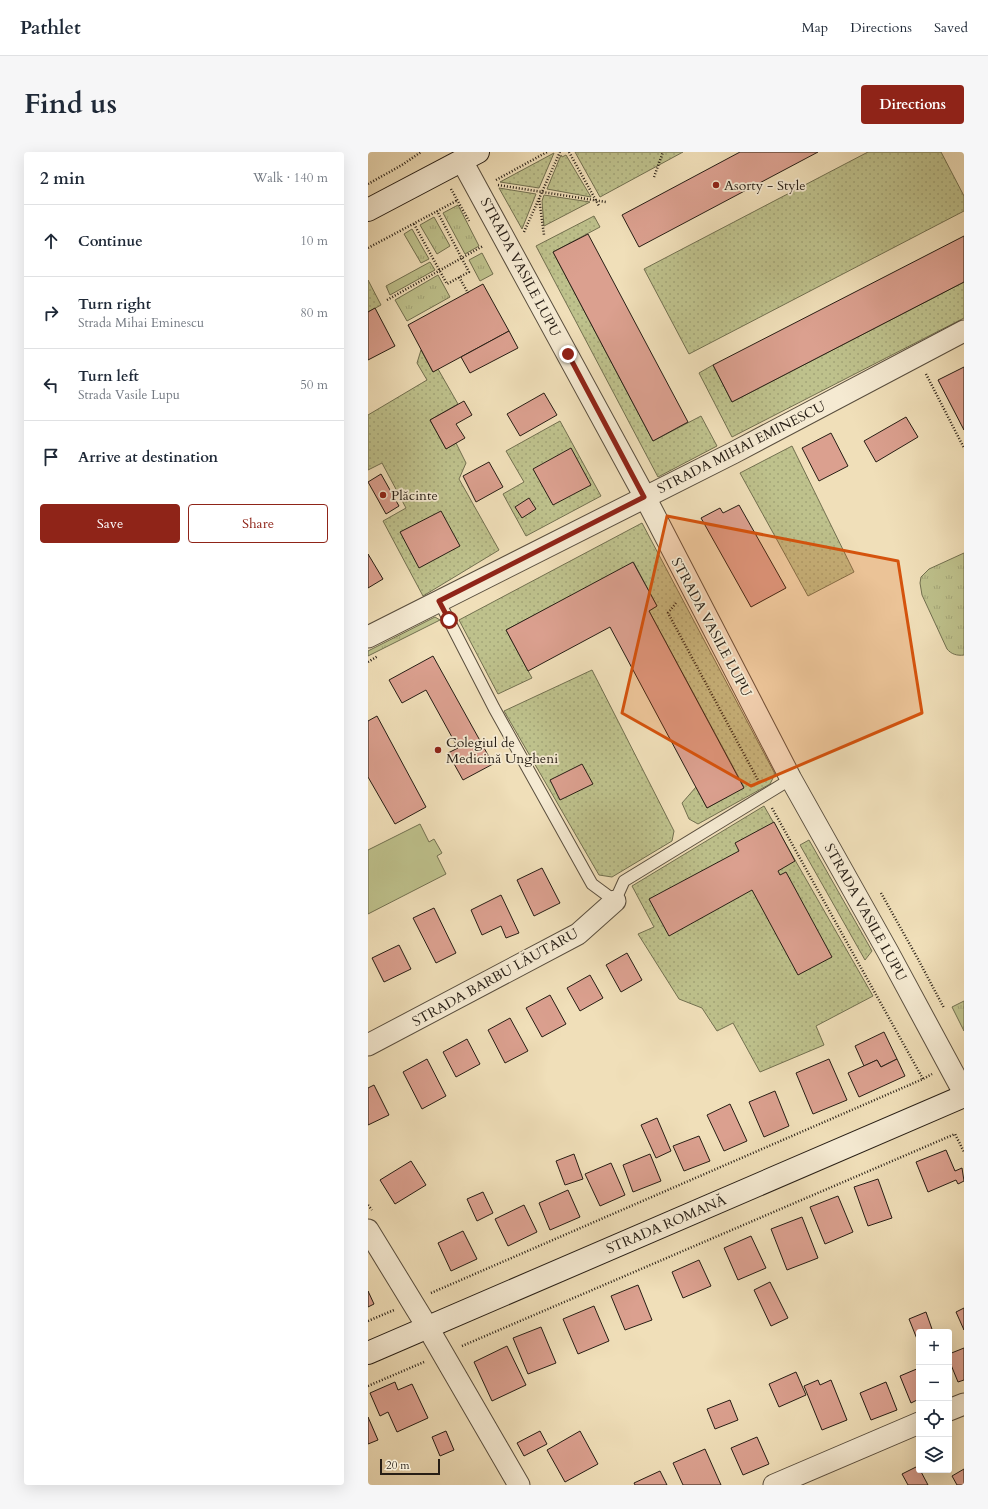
<!DOCTYPE html>
<html lang="en">
<head>
<meta charset="utf-8">
<style>
	body { margin:0; font-family:Cardo,serif; background:#f6f6f7; color:#1f2937 }
	.controls { position:absolute; right:12px; bottom:12px; display:grid; overflow:hidden; border-radius:4px; box-shadow:0 4px 16px #0002 }
	.controls button { width:36px; height:36px; display:grid; place-items:center; padding:0; border:0; border-bottom:1px solid #e0e1e3; background:#fff; color:#1f2937; font:20px sans-serif }
	.scale { position:absolute; left:12px; bottom:10px; width:60px; box-sizing:border-box; padding-left:4px; border:2px solid #271e15; border-top:0; font-size:11px; line-height:14px; white-space:nowrap; color:#271e15; -webkit-text-stroke:3px #f5ead2; paint-order:stroke }
	.stop { position:absolute; width:12px; height:12px; margin:-9px; border:3px solid #8f2418; border-radius:50%; background:#fff }
	.stop.end { background:#8f2418; border-color:#fff; box-shadow:0 1px 4px #0008 }
	.list { margin:0; padding:0; list-style:none }
	h2 { display:flex; justify-content:space-between; align-items:center; height:52px; margin:0; padding:0 16px; font-size:17px }
	h2 small { font-size:13px; font-weight:400; color:#747a83 }
	.list li { display:grid; grid-template-columns:26px 1fr auto; gap:12px; align-items:center; box-sizing:border-box; height:72px; padding:0 16px; border-top:1px solid #e0e1e3 }
	.list b { display:block; font-size:15px; white-space:nowrap }
	.list p { margin:0; font-size:13px; white-space:nowrap; color:#747a83 }
	.list em { font-size:13px; font-style:normal; color:#747a83 }
	.actions { display:flex; gap:8px; padding:12px 16px }
	.actions a { flex:1; padding:9px 0; border:1px solid #8f2418; border-radius:4px; text-align:center; font-size:14px; color:#8f2418 }
	.actions .main { background:#8f2418; color:#fff }
	.icon { flex:none; width:22px; height:22px; fill:none; stroke:currentColor; stroke-width:2; stroke-linecap:round; stroke-linejoin:round }
	.map { position:relative; flex:none; width:596px; height:1333px; overflow:hidden; border-radius:4px }
	header { display:flex; align-items:center; gap:24px; box-sizing:border-box; height:56px; padding:0 20px; background:#fff; border-bottom:1px solid #e0e1e3 }
	header strong { font-size:19px }
	nav { display:flex; gap:22px; margin-inline-start:auto; font-size:14px }
	.intro { display:flex; align-items:center; justify-content:space-between; box-sizing:border-box; height:96px; padding:0 24px }
	h1 { margin:0; font-size:28px }
	.button { padding:10px 18px; border-radius:4px; background:#8f2418; color:#fff; font-size:14px; font-weight:700 }
	main { display:flex; gap:24px; padding:0 24px }
	aside { flex:1; background:#fff; border-radius:4px; box-shadow:0 4px 16px #0002 }
	.map>svg:first-child { display:block }
</style>
</head>
<body>
<header>
<strong>Pathlet</strong>
<nav><a>Map</a><a>Directions</a><a>Saved</a></nav>
</header>
<div class="intro"><h1>Find us</h1><a class="button">Directions</a></div>
<main>
<aside>
<h2>2 min<small>Walk · 140 m</small></h2>
<ul class="list">
<li><svg class="icon" aria-label="ahead" viewBox="0 0 24 24"><path d="M12 20V5M6 11l6-6 6 6"/></svg><div><b>Continue</b></div><em>10 m</em></li>
<li><svg class="icon" aria-label="right" viewBox="0 0 24 24"><path d="M7 20v-9h11M14 6l5 5-5 5"/></svg><div><b>Turn right</b><p>Strada Mihai Eminescu</p></div><em>80 m</em></li>
<li><svg class="icon" aria-label="left" viewBox="0 0 24 24"><path d="M17 20v-9H6M10 6l-5 5 5 5"/></svg><div><b>Turn left</b><p>Strada Vasile Lupu</p></div><em>50 m</em></li>
<li><svg class="icon" aria-label="arrive" viewBox="0 0 24 24"><path d="M6 21V4h12l-3 4 3 4H6"/></svg><div><b>Arrive at destination</b></div></li>
</ul>
<div class="actions"><a class="main">Save</a><a>Share</a></div>
</aside>
<div class="map">
<svg width="596" height="1333" viewBox="0 0 596 1333">
	<defs>
		<pattern id="grass-tufts" width="24" height="20" patternUnits="userSpaceOnUse"><rect width="24" height="20" fill="#bec18c"/><path d="M3 7l-1-3M5 7V3M7 7l1-3M15 17l-1-3M17 17v-4M19 17l1-3" fill="none" stroke="#a3a578"/></pattern>
		<pattern id="garden-dots" width="8" height="8" patternUnits="userSpaceOnUse"><rect width="8" height="8" fill="#bec18c"/><path d="M2 2h.1M6 6h.1" fill="none" stroke="#a3a578" stroke-width="1.8" stroke-linecap="round"/></pattern>
	</defs>
	<rect width="100%" height="100%" fill="#f0dfb9"/>
	<filter id="stains"><feTurbulence type="fractalNoise" baseFrequency=".005" numOctaves="4"/><feColorMatrix values="0 0 0 0 .2 0 0 0 0 .09 0 0 0 0 .02 0 0 0 .5 -.17"/></filter>
	<radialGradient id="worn" r=".72"><stop offset=".6" stop-color="#630" stop-opacity="0"/><stop offset="1" stop-color="#630" stop-opacity=".3"/></radialGradient>
	<!-- grass -->
	<g fill="url(#grass-tufts)" stroke="#727050">
		<path d="M90 53 111 94 97 102 75 61Z"/>
		<path d="M66 65 82 94 69 102 52 73Z"/>
		<path d="M44 77 61 107 53 111 36 82Z"/>
		<path d="M114 101 125 122 112 129 101 108Z"/>
		<path d="M62 110 67 118 22 143 18 134Z"/>
		<path d="M70 123 82 145 39 169 27 148Z"/>
		<path d="M596 401V503C589 504 583 502 579 497L554 443 552 431 553 425 561 417Z"/>
		<path d="M67 465 72 468 0 504V499Z"/>
		<path d="M596 849V879L584 855Z"/>
	</g>
	<!-- garden -->
	<g fill="url(#garden-dots)" stroke="#727050">
		<path d="M207 0H315L232 45Z"/>
		<path d="M500 0H573L596 44V59L321 202 276 117Z"/>
		<path d="M186 1 171 36 132 30Z"/>
		<path d="M193 3 194 5 198 3 223 45 179 37Z"/>
		<path d="M131 36 168 42 154 77Z"/>
		<path d="M176 43 222 50 176 74 174 49Z"/>
		<path d="M226 64 232 75 185 100 285 289 333 264 349 294 290 325 168 94Z"/>
		<path d="M0 128 13 153 0 160Z"/>
		<path d="M596 130V166L364 285 331 221 345 213 364 250Z"/>
		<path d="M53 198 65 220 70 217 90 252 62 268 78 297 88 291 98 311 91 327 131 398 55 444 15 369 38 356 14 311 0 318V263L59 228 49 211Z"/>
		<path d="M192 269 233 344 158 384 135 342 156 330 138 299Z"/>
		<path d="M424 294 486 420 440 444 372 321Z"/>
		<path d="M274 371 407 622 402 632 330 672 321 667 314 651 328 635 339 656 376 635 281 459 289 454 266 411 138 478 164 526 130 542 91 468Z"/>
		<path d="M224 518 306 679 304 689 244 725 231 723 136 559Z"/>
		<path d="M396 654 505 844 448 874 456 893 392 920 365 871 349 879 334 856 311 847 270 782 286 775 264 734Z"/>
		<path d="M441 688 504 799 497 808 432 693Z"/>
	</g>
	<!-- pitch -->
	<path fill="#bec18c" stroke="#727050" d="M52 672 61 690 66 687 74 701 69 704 78 722 0 762V698Z"/>
	<!-- building -->
	<g fill="#dba08f" stroke="#271e15">
		<path d="M372 0H450L271 95 254 63Z"/>
		<path d="M220 82 320 270 285 289 185 100Z"/>
		<path d="M596 84V130L364 250 345 213Z"/>
		<path d="M115 132 141 179 65 220 40 173Z"/>
		<path d="M7 156 27 194 0 208V160Z"/>
		<path d="M141 179 150 196 102 221 93 205Z"/>
		<path d="M596 215V278L570 228Z"/>
		<path d="M176 241 189 263 152 284 139 262Z"/>
		<path d="M96 249 104 263 88 272 97 286 78 297 62 268Z"/>
		<path d="M538 265 550 285 508 310 496 289Z"/>
		<path d="M463 281 480 314 451 329 434 296Z"/>
		<path d="M203 296 223 333 185 353 165 317Z"/>
		<path d="M121 310 135 335 108 350 95 324Z"/>
		<path d="M13 322 31 354 18 362 0 330Z"/>
		<path d="M161 346 168 357 154 366 147 355Z"/>
		<path d="M371 353 418 436 383 455 333 366 352 356 355 361Z"/>
		<path d="M73 359 92 394 51 416 32 380Z"/>
		<path d="M0 402 15 427 0 436Z"/>
		<path d="M265 410 289 454 281 459 376 636 339 656 242 475 160 519 138 478Z"/>
		<path d="M65 504 125 612 95 628 80 601 90 596 58 538 34 551 21 528Z"/>
		<path d="M9 564 58 655 27 672 0 625V569Z"/>
		<path d="M214 612 225 632 192 648 182 628Z"/>
		<path d="M406 670 427 709 410 719 412 723 418 720 464 805 430 823 384 738 301 784 281 747 371 699 367 691Z"/>
		<path d="M174 716 192 751 166 764 149 728Z"/>
		<path d="M133 743 151 781 138 786 133 774 114 783 103 758Z"/>
		<path d="M66 756 88 801 68 811 45 766Z"/>
		<path d="M31 793 43 817 16 830 4 806Z"/>
		<path d="M259 801 274 828 253 840 238 813Z"/>
		<path d="M222 823 235 846 212 859 199 836Z"/>
		<path d="M182 843 198 872 174 885 158 856Z"/>
		<path d="M142 866 160 899 137 911 120 878Z"/>
		<path d="M516 880 529 907 513 915 509 908 496 914 487 894Z"/>
		<path d="M99 887 112 912 88 925 75 900Z"/>
		<path d="M59 907 78 944 54 957 35 920Z"/>
		<path d="M461 907 479 948 445 962 428 921Z"/>
		<path d="M529 907 537 924 491 945 480 921 509 908 513 915Z"/>
		<path d="M6 933 21 963 0 973V936Z"/>
		<path d="M407 939 421 974 396 985 381 950Z"/>
		<path d="M362 952 379 989 356 999 339 963Z"/>
		<path d="M289 966 303 999 288 1006 273 973Z"/>
		<path d="M331 984 342 1009 316 1019 305 994Z"/>
		<path d="M578 998 587 1019 594 1016 596 1029 590 1032 588 1028 560 1040 548 1010Z"/>
		<path d="M206 1002 215 1027 197 1033 188 1009Z"/>
		<path d="M282 1002 293 1029 265 1040 255 1013Z"/>
		<path d="M43 1009 58 1033 27 1052 12 1028Z"/>
		<path d="M243 1011 257 1043 232 1054 217 1022Z"/>
		<path d="M510 1027 524 1066 500 1074 486 1035Z"/>
		<path d="M200 1038 212 1065 182 1078 171 1051Z"/>
		<path d="M115 1040 125 1061 109 1069 99 1047Z"/>
		<path d="M470 1044 485 1080 457 1092 442 1055Z"/>
		<path d="M156 1053 169 1080 140 1094 127 1067Z"/>
		<path d="M434 1065 450 1106 419 1118 403 1077Z"/>
		<path d="M95 1079 109 1107 83 1119 70 1091Z"/>
		<path d="M383 1084 398 1116 370 1128 356 1096Z"/>
		<path d="M331 1108 343 1134 315 1146 304 1120Z"/>
		<path d="M402 1130 420 1166 403 1174 386 1138Z"/>
		<path d="M270 1133 284 1168 257 1178 243 1144Z"/>
		<path d="M0 1139 6 1152 0 1155Z"/>
		<path d="M226 1154 241 1189 210 1202 195 1167Z"/>
		<path d="M596 1156V1178L588 1160Z"/>
		<path d="M558 1160 565 1180H551V1192L541 1167Z"/>
		<path d="M173 1175 188 1211 160 1222 145 1186Z"/>
		<path d="M139 1194 158 1233 124 1249 106 1210Z"/>
		<path d="M596 1196V1228L590 1230 581 1208V1202Z"/>
		<path d="M551 1216V1247L543 1251 532 1224Z"/>
		<path d="M428 1220 438 1243 411 1255 401 1232Z"/>
		<path d="M450 1228 452 1233 463 1228 479 1268 454 1278 436 1234Z"/>
		<path d="M27 1230 30 1238 44 1232 60 1266 29 1280 20 1260 12 1264 2 1241Z"/>
		<path d="M518 1230 529 1258 503 1268 492 1241Z"/>
		<path d="M362 1248 370 1268 347 1277 339 1257Z"/>
		<path d="M0 1265 10 1288 0 1292Z"/>
		<path d="M78 1279 86 1298 72 1304 64 1285Z"/>
		<path d="M172 1279 179 1292 156 1304 149 1291Z"/>
		<path d="M212 1279 230 1312 197 1330 179 1298Z"/>
		<path d="M389 1285 401 1312 375 1323 363 1296Z"/>
		<path d="M337 1297 353 1333H315L305 1311Z"/>
		<path d="M550 1314 560 1333H540L534 1322Z"/>
		<path d="M596 1317V1333H589L584 1324Z"/>
		<path d="M292 1319 299 1333H267L266 1331Z"/>
	</g>
	<g fill="none" stroke-linecap="round" stroke-linejoin="round">
		<defs>
			<path id="lane" d="M71 449 126 556 224 732 247 749 256 729 423 627"/>
			<g id="street">
				<path d="M94 9 277 345 423 627 520 800 596 941"/>
				<path d="M0 485 365 301 596 179"/>
				<path d="M0 893 210 782 247 749"/>
				<path d="M0 1078 60 1176 151 1333"/>
				<path d="M581 1258 596 1252"/>
				<path d="M406 1333 551 1271"/>
			</g>
			<g id="secondary">
				<path d="M0 58 110 0"/>
				<path d="M0 1201 596 944"/>
			</g>
		</defs>
		<!-- lane casing -->
		<use href="#lane" stroke="#594e3e" stroke-width="13"/>
		<!-- street casing -->
		<use href="#street" stroke="#594e3e" stroke-width="23"/>
		<!-- secondary casing -->
		<use href="#secondary" stroke="#271e15" stroke-width="24"/>
		<!-- path -->
		<g stroke="#271e15" stroke-width="2.5" stroke-dasharray="1 2" stroke-linecap="butt">
			<path d="M201 0 231 54"/>
			<path d="M286 25 295 0"/>
			<path d="M128 28 179 0"/>
			<path d="M0 32 34 13 53 0"/>
			<path d="M130 33 238 50"/>
			<path d="M83 37 101 69"/>
			<path d="M171 46 176 83"/>
			<path d="M46 72 79 132 101 120 69 59"/>
			<path d="M156 80 192 0"/>
			<path d="M0 96 90 48"/>
			<path d="M91 125 100 141"/>
			<path d="M19 148 115 94"/>
			<path d="M558 222 596 296"/>
			<path d="M308 451 300 461 391 630"/>
			<path d="M0 510 10 504"/>
			<path d="M404 656 555 927"/>
			<path d="M513 741 550 807 576 856"/>
			<path d="M0 1053 4 1058"/>
			<path d="M63 1141 555 927 564 922"/>
			<path d="M0 1169 26 1158"/>
			<path d="M94 1194 587 982 596 1000"/>
			<path d="M0 1234 56 1210"/>
		</g>
		<!-- lane -->
		<use href="#lane" stroke="#f5ead2" stroke-width="11"/>
		<!-- street -->
		<use href="#street" stroke="#f5ead2" stroke-width="21"/>
		<!-- secondary -->
		<use href="#secondary" stroke="#f5ead2" stroke-width="22"/>
	</g>
	<g fill="none" stroke-linecap="round" stroke-linejoin="round">
		<!-- route -->
		<path stroke="#8f2418" stroke-width="5" d="M81 468 71 449 276 345 200 202"/>
	</g>
	<!-- marked area -->
	<path fill="#d5530d" fill-opacity="0.2" stroke="#d5530d" stroke-width="3" stroke-linejoin="round" d="M299 364 530 409 554 561 383 634 254 561Z"/>
	<!-- markers -->
	<g fill="#8f2418" stroke="#f5ead2" stroke-width="1.5">
		<circle cx="348" cy="33" r="4"/>
		<circle cx="15" cy="343" r="4"/>
		<circle cx="70" cy="598" r="4"/>
	</g>
	<g text-anchor="middle" stroke-width="3.5" stroke-linejoin="round" paint-order="stroke">
		<!-- poi labels -->
		<g font-size="14" fill="#271e15" stroke="#f5ead2" text-anchor="start">
			<text x="356" y="38">Asorty - Style</text>
			<text x="23" y="348">Plăcinte</text>
			<text x="78" y="595">Colegiul de<tspan x="78" dy="16">Medicină Ungheni</tspan></text>
		</g>
		<!-- street labels -->
		<g font-size="14" fill="#271e15" stroke="#f5ead2">
			<text transform="translate(153 115) rotate(62)" y="5">STRADA VASILE LUPU</text>
			<text transform="translate(373 295) rotate(-27)" y="5">STRADA MIHAI EMINESCU</text>
			<text transform="translate(344 475) rotate(62)" y="5">STRADA VASILE LUPU</text>
			<text transform="translate(498 760) rotate(61)" y="5">STRADA VASILE LUPU</text>
			<text transform="translate(127 825) rotate(-29)" y="5">STRADA BARBU LĂUTARU</text>
			<text transform="translate(298 1072) rotate(-23)" y="5">STRADA ROMANĂ</text>
		</g>
	</g>
	<rect width="100%" height="100%" filter="url(#stains)"/>
	<rect width="100%" height="100%" fill="url(#worn)"/>
</svg>
<div class="controls">
<button>+</button>
<button>−</button>
<button><svg class="icon" aria-label="locate" viewBox="0 0 24 24"><circle cx="12" cy="12" r="6"/><path d="M12 2v4M12 18v4M2 12h4M18 12h4"/></svg></button>
<button><svg class="icon" aria-label="layers" viewBox="0 0 24 24"><path d="M12 4l9 5-9 5-9-5zM3 14l9 5 9-5"/></svg></button>
</div>
<div class="scale">20 m</div>
<div class="stop" style="left:81px;top:468px"></div>
<div class="stop end" style="left:200px;top:202px"></div>
</div>
</main>
</body>
</html>
